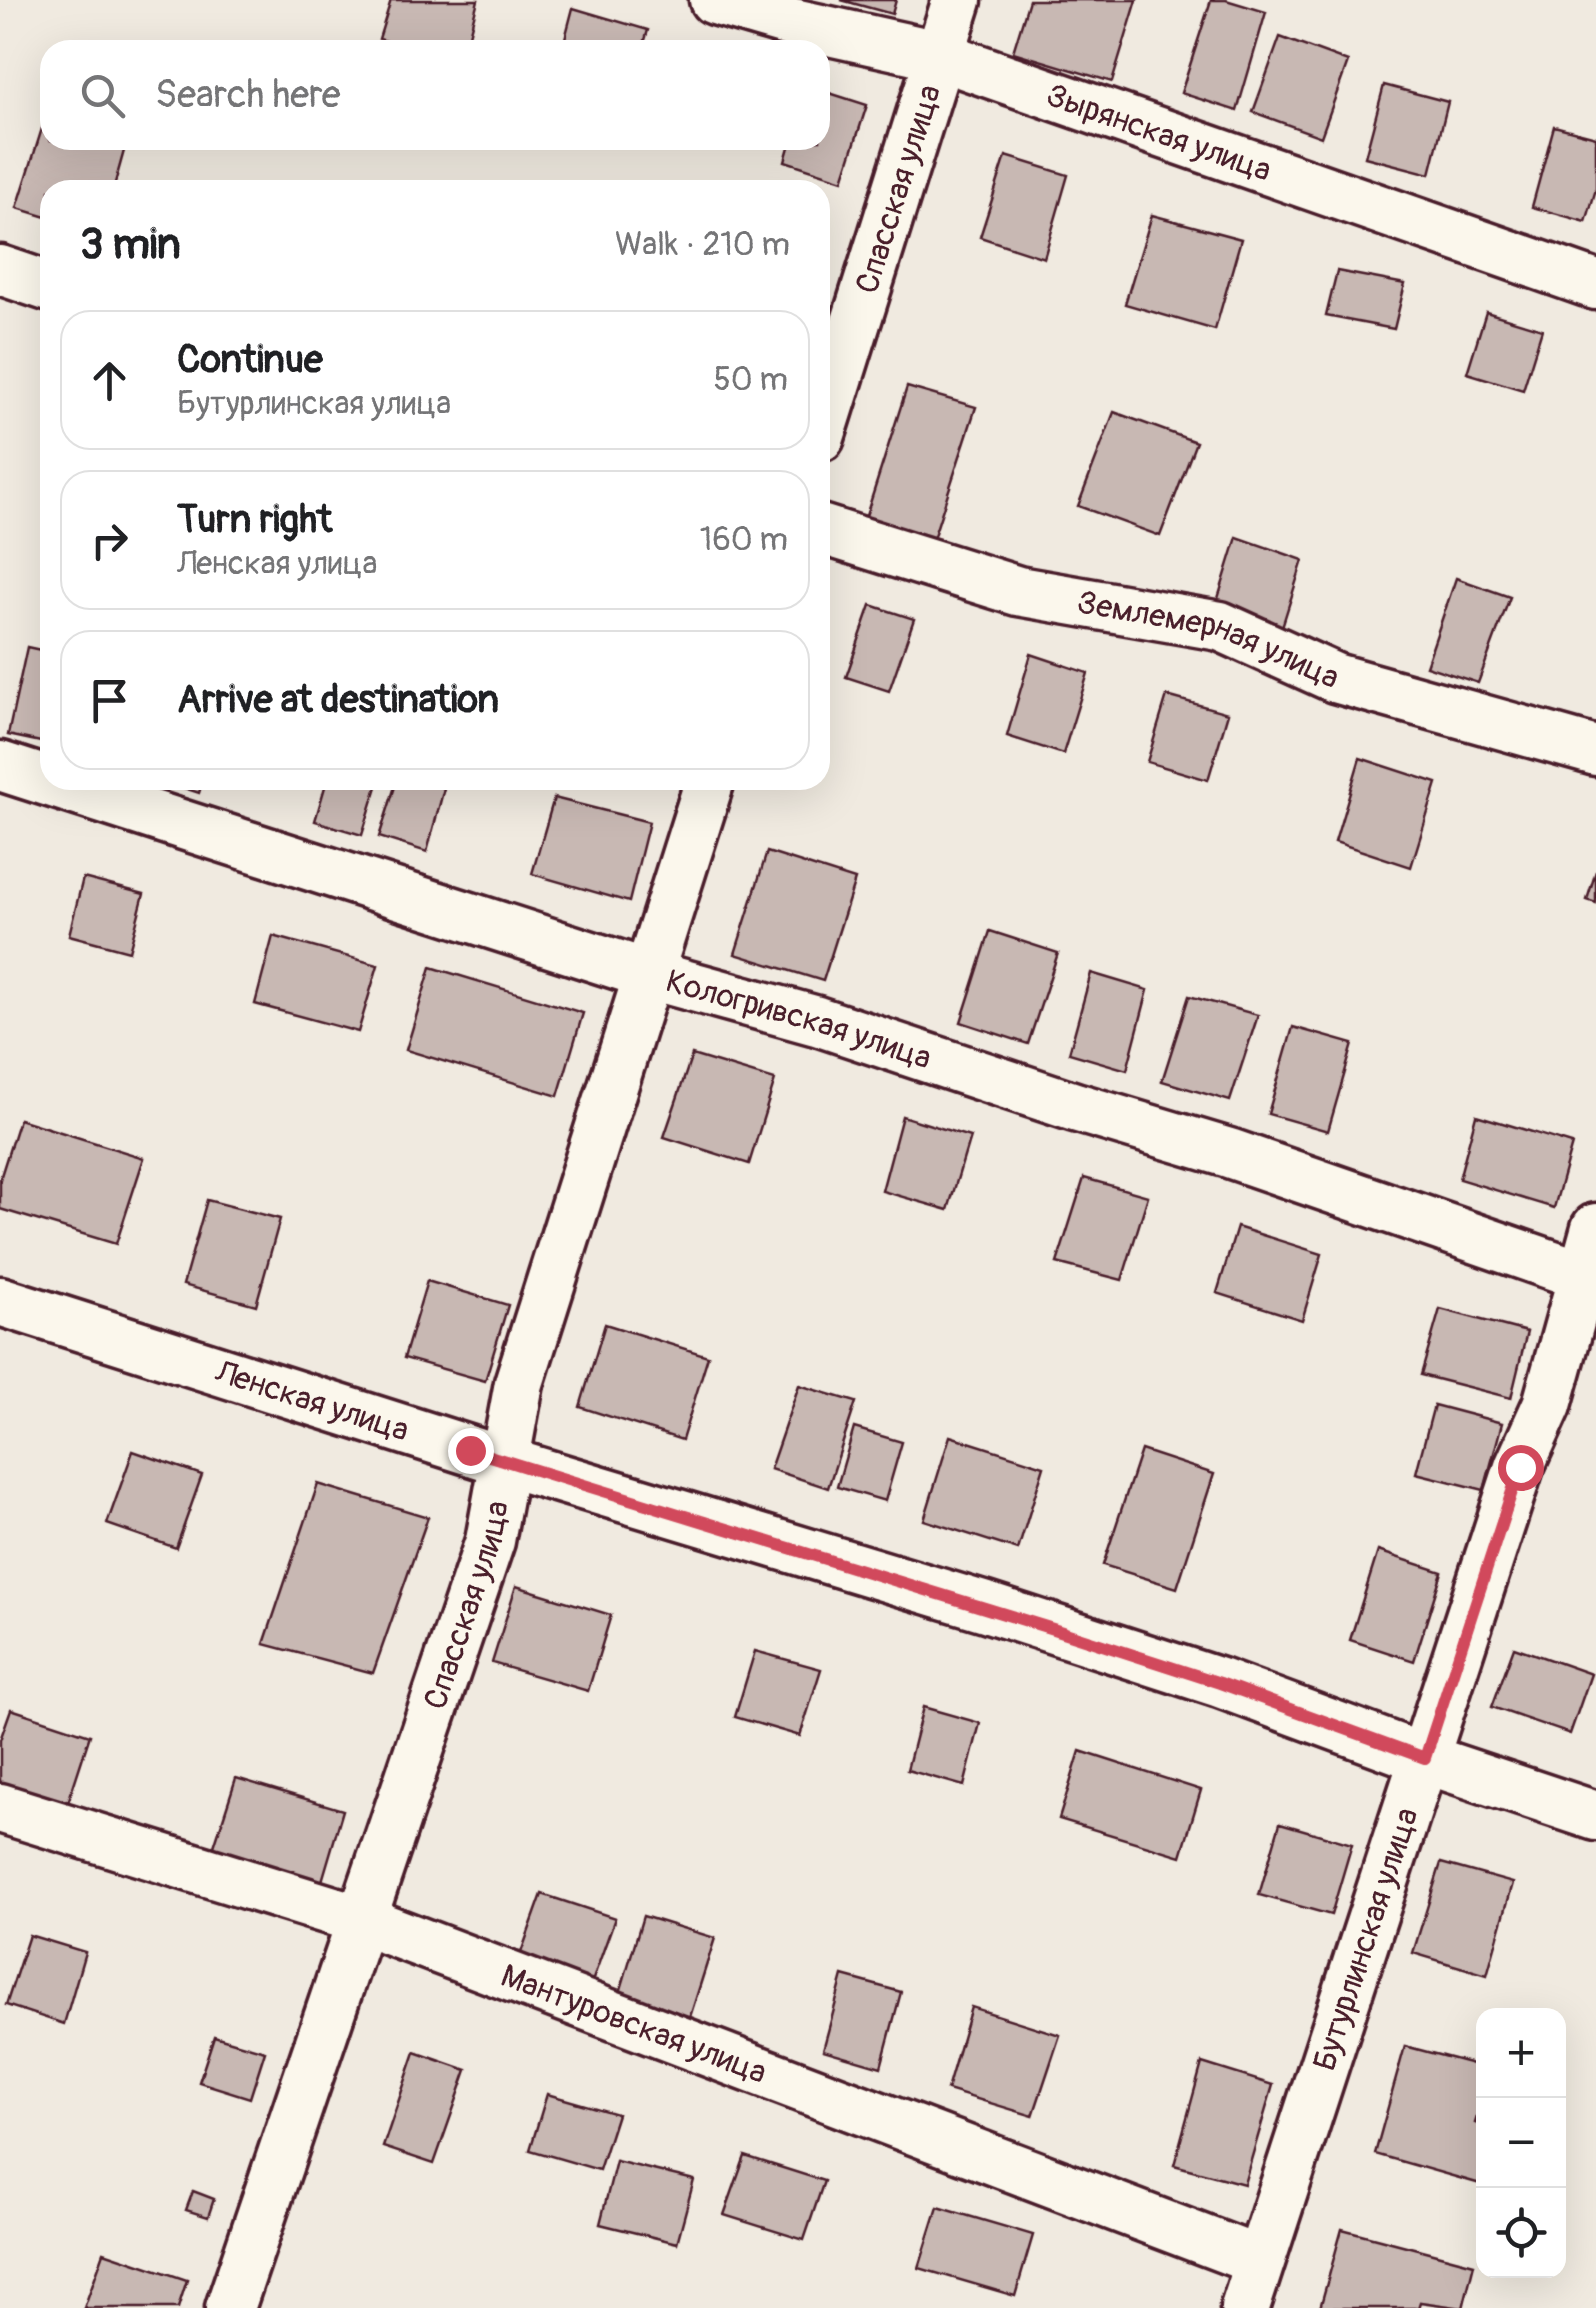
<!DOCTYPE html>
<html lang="en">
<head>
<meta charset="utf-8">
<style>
	body { margin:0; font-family:Pangolin,sans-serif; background:#f6f6f6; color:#202124 }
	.controls { position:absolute; right:30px; bottom:30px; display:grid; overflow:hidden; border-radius:20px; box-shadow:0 10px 40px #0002 }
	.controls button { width:90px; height:90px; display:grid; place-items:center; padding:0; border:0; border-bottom:2px solid #e0e0e0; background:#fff; color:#202124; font:50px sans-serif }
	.stop { position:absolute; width:30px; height:30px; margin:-22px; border:8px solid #d1495b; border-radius:50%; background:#fff }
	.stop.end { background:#d1495b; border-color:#fff; box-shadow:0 2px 10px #0008 }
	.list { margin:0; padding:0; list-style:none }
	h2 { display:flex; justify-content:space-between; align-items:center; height:130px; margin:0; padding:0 40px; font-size:42px }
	h2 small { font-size:32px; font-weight:400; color:#757577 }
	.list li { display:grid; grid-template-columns:65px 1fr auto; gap:30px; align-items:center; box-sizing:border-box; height:140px; margin:0 20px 20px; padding:0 20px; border:2px solid #e0e0e0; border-radius:30px }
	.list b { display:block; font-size:38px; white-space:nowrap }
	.list p { margin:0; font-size:32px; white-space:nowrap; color:#757577 }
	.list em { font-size:32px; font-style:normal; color:#757577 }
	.icon { flex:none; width:55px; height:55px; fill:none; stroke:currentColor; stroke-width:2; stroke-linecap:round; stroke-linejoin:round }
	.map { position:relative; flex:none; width:1596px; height:2308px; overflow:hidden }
	.search { position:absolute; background:#fff; box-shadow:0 10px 40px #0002; left:40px; top:40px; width:790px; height:110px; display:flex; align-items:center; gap:25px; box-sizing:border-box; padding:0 35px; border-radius:30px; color:#757577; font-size:38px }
	.panel { position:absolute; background:#fff; box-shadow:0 10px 40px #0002; left:40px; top:180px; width:790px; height:610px; border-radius:30px }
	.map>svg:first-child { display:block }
</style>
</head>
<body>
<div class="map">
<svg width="1596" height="2308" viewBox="0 0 1596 2308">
	<rect width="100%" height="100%" fill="#f0eae0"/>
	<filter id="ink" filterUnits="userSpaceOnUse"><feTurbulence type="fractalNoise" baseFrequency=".01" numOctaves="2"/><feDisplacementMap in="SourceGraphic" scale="20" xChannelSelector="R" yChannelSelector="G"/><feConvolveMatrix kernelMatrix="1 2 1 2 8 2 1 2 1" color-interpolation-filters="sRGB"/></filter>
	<g filter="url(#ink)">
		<!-- building -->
		<g fill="#c8b8b3" stroke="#4a1f2b" stroke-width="2.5">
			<path d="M391 0H478L465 50H419L379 39Z"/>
			<path d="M841 0H896L892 14Z"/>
			<path d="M1029 0H1137L1112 82 1013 52Z"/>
			<path d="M1211 0H1226L1266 12 1237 111 1181 93Z"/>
			<path d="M573 8 648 30 642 50H562Z"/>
			<path d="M1280 37 1348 62 1321 137 1253 112Z"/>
			<path d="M1384 85 1448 102 1430 174 1365 157Z"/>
			<path d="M820 90 867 105 843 180 785 161 791 140H820Z"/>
			<path d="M50 103V140H127L113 190H50V218L17 208Z"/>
			<path d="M1554 126 1596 137V189L1586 222 1532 207Z"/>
			<path d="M1006 156 1068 175 1044 258 980 237Z"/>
			<path d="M1152 215 1241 239 1215 330 1125 304Z"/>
			<path d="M1337 271 1405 284 1394 329 1326 316Z"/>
			<path d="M1486 312 1542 329 1523 390 1467 373Z"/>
			<path d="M907 387 976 407 933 539 865 519Z"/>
			<path d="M1114 412 1196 442 1160 536 1078 506Z"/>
			<path d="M1237 537 1303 560 1282 627 1216 605Z"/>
			<path d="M1456 578 1510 597 1478 683 1426 666Z"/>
			<path d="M871 605 914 619 889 691 846 677Z"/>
			<path d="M27 647 50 652V744L8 735Z"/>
			<path d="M1031 654 1088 673 1063 754 1007 736Z"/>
			<path d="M1167 696 1228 713 1208 780 1147 762Z"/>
			<path d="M1360 758 1437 783 1411 867 1335 842Z"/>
			<path d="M160 780H203L199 793Z"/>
			<path d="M327 780H379L362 835 315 821Z"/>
			<path d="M397 780H417L444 788 427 852 379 837Z"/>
			<path d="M554 798 649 822 629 902 532 874Z"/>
			<path d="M767 852 855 880 823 981 735 954Z"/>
			<path d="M1596 871V903L1587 900Z"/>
			<path d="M83 878 144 894 129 951 69 935Z"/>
			<path d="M990 931 1058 953 1028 1044 961 1022Z"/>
			<path d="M273 936 378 965 358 1032 255 1004Z"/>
			<path d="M431 967 583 1013 558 1096 406 1050Z"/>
			<path d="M1091 973 1148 990 1127 1070 1069 1053Z"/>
			<path d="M1189 996 1258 1015 1230 1101 1162 1081Z"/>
			<path d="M1293 1027 1353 1044 1328 1131 1268 1114Z"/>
			<path d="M692 1055 775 1080 749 1164 664 1137Z"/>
			<path d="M1476 1115 1572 1144 1554 1208 1459 1179Z"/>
			<path d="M902 1116 970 1137 948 1210 882 1191Z"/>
			<path d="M19 1119 144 1158 116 1244 0 1209V1179Z"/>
			<path d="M1084 1178 1148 1196 1122 1280 1057 1263Z"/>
			<path d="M207 1200 280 1219 256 1305 183 1285Z"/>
			<path d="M1237 1227 1322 1254 1302 1320 1217 1293Z"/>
			<path d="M427 1281 508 1305 485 1381 404 1358Z"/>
			<path d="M1440 1309 1527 1332 1511 1398 1421 1375Z"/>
			<path d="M605 1324 708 1356 682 1440 580 1407Z"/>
			<path d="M799 1385 856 1402 828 1488 770 1469Z"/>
			<path d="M1434 1405 1502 1423 1484 1490 1416 1473Z"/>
			<path d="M854 1428 902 1442 885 1501 837 1487Z"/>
			<path d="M950 1436 1044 1466 1018 1550 924 1520Z"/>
			<path d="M1141 1450 1214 1474 1177 1588 1103 1565Z"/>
			<path d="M133 1451 202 1475 176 1548 107 1524Z"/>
			<path d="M318 1484 428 1517 373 1673 264 1644Z"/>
			<path d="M1378 1551 1442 1572 1414 1661 1350 1640Z"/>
			<path d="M516 1586 611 1615 588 1691 492 1663Z"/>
			<path d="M1514 1647 1591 1674 1570 1734 1492 1707Z"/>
			<path d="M755 1651 821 1669 800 1736 735 1717Z"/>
			<path d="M923 1707 980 1723 964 1786 907 1770Z"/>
			<path d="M11 1709 90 1735 64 1815 0 1792V1740Z"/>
			<path d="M1080 1751 1201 1790 1181 1856 1059 1819Z"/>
			<path d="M236 1778 343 1810 317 1898 208 1865Z"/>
			<path d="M1280 1823 1352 1844 1331 1915 1259 1895Z"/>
			<path d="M1441 1863 1513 1883 1487 1975 1413 1953Z"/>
			<path d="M542 1894 615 1918 591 1985 518 1961Z"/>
			<path d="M643 1916 715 1938 690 2017 619 1996Z"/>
			<path d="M29 1935 85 1952 64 2024 6 2005Z"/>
			<path d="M843 1976 901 1992 881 2067 823 2050Z"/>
			<path d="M971 2007 1060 2035 1033 2116 947 2090Z"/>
			<path d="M214 2036 265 2051 250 2098 199 2082Z"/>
			<path d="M1405 2046 1484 2067V2095L1475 2123 1484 2126V2185L1375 2154Z"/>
			<path d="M415 2052 467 2070 434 2164 383 2147Z"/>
			<path d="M1202 2063 1273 2085 1244 2184 1174 2165Z"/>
			<path d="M547 2094 617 2114 599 2170 530 2150Z"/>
			<path d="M745 2156 824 2181 804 2240 724 2215Z"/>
			<path d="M616 2161 694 2180 677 2243 600 2224Z"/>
			<path d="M193 2191 214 2199 208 2217 186 2210Z"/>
			<path d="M938 2207 1033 2235 1015 2296 919 2268Z"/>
			<path d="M1342 2229 1474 2264 1463 2308 1420 2302 1418 2308H1320Z"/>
			<path d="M104 2252 187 2280 178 2308H84Z"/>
		</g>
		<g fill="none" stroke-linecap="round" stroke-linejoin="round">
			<defs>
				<g id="street">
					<path id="s1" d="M714 0 793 23 938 55 1596 285"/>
					<path d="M0 270 50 287"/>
					<path id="s2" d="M820 437 957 0"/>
					<path id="s3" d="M820 529 1018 591 1220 626 1335 678 1596 751"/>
					<path id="s4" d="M0 766 647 974 817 1021 1075 1107 1229 1153 1596 1280"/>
					<path id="s5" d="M0 1301 506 1462 986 1607 1220 1683 1425 1759 1596 1816"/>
					<path id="s6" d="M0 1808 359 1919 1259 2261"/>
					<path id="s7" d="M230 2308 490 1541 519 1383 710 780"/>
					<path id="s8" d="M1245 2308 1519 1467 1547 1405 1596 1228"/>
				</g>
			</defs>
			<!-- street casing -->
			<use href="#street" stroke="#4a1f2b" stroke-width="55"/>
			<!-- street -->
			<use href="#street" stroke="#fbf7ec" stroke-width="48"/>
		</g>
	</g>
	<g fill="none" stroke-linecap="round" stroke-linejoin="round" filter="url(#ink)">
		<!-- route -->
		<path stroke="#d1495b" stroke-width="12" d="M470 1450 1053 1629 1220 1683 1425 1758 1520 1467"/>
	</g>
	<g text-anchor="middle" stroke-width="8" stroke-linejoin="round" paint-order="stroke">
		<!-- street labels -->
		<g font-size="32" fill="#4a1f2b" stroke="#fbf7ec">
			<text dy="11" stroke="none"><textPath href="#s1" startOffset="465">Зырянская улица</textPath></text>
			<text dy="11" stroke="none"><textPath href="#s2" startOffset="260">Спасская улица</textPath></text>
			<text dy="11" stroke="none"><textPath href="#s3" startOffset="405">Землемерная улица</textPath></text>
			<text dy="11" stroke="none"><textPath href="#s4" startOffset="838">Кологривская улица</textPath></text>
			<text dy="11" stroke="none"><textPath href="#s5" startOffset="328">Ленская улица</textPath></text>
			<text dy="11" stroke="none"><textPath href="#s7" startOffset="742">Спасская улица</textPath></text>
			<text dy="11" stroke="none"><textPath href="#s8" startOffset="388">Бутурлинская улица</textPath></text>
			<text dy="11" stroke="none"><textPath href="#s6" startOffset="670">Мантуровская улица</textPath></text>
		</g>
	</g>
</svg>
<div class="controls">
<button>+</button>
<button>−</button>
<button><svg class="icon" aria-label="locate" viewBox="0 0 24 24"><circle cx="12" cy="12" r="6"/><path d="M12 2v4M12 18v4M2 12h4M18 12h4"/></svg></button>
</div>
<div class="stop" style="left:1520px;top:1467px"></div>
<div class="stop end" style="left:470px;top:1450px"></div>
<div class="search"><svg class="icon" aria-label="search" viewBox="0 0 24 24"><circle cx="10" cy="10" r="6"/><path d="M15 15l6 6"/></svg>Search here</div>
<section class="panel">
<h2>3 min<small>Walk · 210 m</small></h2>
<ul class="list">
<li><svg class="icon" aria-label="ahead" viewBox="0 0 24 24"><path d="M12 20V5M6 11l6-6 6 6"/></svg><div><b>Continue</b><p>Бутурлинская улица</p></div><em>50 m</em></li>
<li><svg class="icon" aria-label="right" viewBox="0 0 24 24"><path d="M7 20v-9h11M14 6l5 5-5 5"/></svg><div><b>Turn right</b><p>Ленская улица</p></div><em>160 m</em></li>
<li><svg class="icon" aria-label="arrive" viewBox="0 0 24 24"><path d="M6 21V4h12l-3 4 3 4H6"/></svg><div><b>Arrive at destination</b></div></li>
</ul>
</section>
</div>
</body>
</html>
